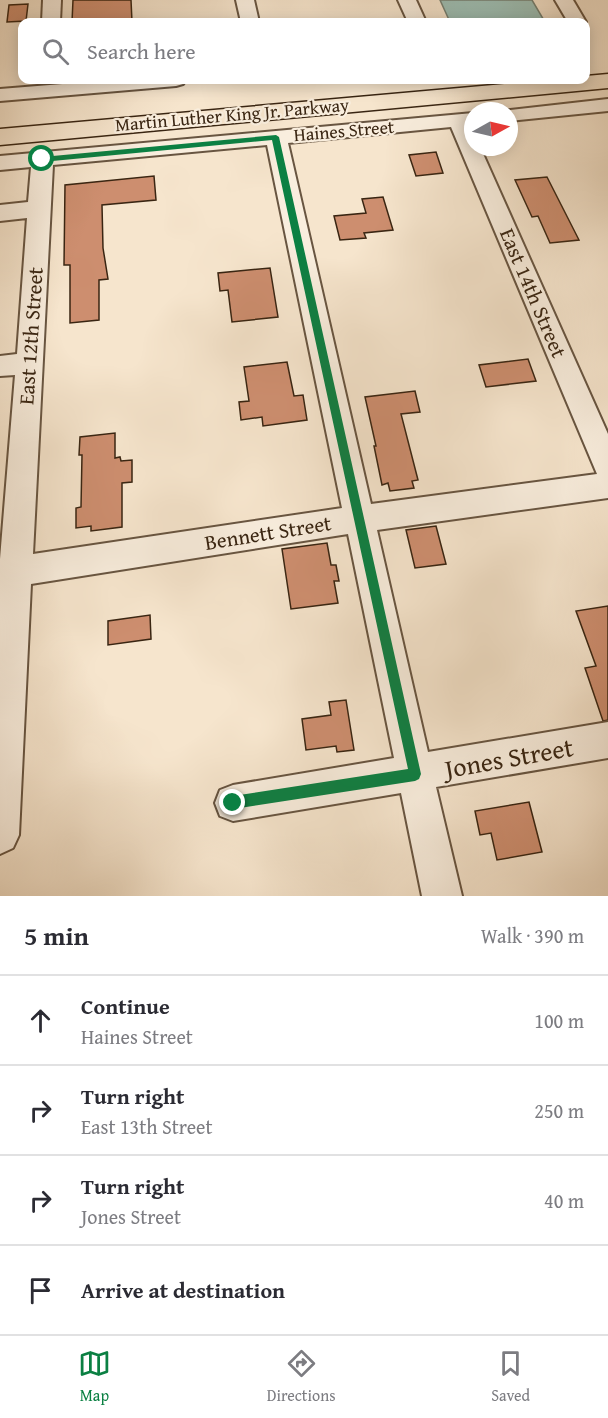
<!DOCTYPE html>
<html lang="en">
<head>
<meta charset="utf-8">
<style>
	body { margin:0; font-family:"Gentium Book Plus",serif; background:#f7f7f7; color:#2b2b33 }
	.compass { position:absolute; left:464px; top:102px; width:54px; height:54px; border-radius:50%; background:#fff; box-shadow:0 3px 15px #0003; rotate:82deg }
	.stop { position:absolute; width:18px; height:18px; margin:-14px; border:4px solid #0b8043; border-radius:50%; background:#fff }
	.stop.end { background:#0b8043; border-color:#fff; box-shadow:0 2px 6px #0008 }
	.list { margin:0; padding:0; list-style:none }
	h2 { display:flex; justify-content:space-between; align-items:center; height:78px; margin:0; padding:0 24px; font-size:26px }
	h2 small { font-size:20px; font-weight:400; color:#7c7c81 }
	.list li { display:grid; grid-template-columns:39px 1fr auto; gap:18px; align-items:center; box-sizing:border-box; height:90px; padding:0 24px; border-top:2px solid #e1e1e2 }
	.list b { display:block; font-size:22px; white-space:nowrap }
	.list p { margin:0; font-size:20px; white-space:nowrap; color:#7c7c81 }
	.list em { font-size:20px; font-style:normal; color:#7c7c81 }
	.icon { flex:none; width:33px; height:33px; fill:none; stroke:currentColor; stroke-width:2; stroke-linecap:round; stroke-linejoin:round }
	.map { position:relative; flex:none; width:608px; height:896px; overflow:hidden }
	.search { position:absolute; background:#fff; box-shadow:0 3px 15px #0003; left:18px; right:18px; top:18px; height:66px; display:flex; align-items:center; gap:15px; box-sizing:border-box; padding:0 21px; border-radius:12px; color:#7c7c81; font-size:22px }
	.sheet { height:438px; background:#fff }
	nav { display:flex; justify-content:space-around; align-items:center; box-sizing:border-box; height:84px; border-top:2px solid #e1e1e2; background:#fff; font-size:16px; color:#7c7c81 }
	nav a { display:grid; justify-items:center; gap:3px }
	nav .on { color:#0b8043 }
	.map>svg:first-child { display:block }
</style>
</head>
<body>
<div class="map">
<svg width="608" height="896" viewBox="0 0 608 896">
	<rect width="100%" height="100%" fill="#f6e5cd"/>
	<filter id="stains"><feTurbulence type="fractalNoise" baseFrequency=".00333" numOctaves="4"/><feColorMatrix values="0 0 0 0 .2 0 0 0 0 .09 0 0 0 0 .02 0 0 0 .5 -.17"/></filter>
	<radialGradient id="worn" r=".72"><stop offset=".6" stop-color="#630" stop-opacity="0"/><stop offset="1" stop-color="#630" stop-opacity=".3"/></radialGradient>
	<!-- water -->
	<path fill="#9dbfb5" stroke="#758174" stroke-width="1.5" d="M440 0H532L545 22H450Z"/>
	<!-- building -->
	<g fill="#cd8e6f" stroke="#392512" stroke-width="1.5">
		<path d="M73 0H131L132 22H72Z"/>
		<path d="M28 4 26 21 7 22 9 5Z"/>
		<path d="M436 152 443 173 416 176 409 155Z"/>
		<path d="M154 176 156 200 102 205 103 248 108 279 99 280V320L70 323V265H64L65 185Z"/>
		<path d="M547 177 579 240 550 243 538 216 532 217 515 180Z"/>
		<path d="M383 197 393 230 364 233 366 238 340 240 334 216 366 213 362 199Z"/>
		<path d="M270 268 278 317 232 322 228 290 220 291 218 273Z"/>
		<path d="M528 359 536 381 486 387 479 365Z"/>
		<path d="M287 362 294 396 303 395 307 420 263 426 262 417 241 420 239 402 249 401 244 367Z"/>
		<path d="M415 391 420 412 401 414 418 480 412 481 414 488 390 491 388 483 382 485 374 446H376L365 397Z"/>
		<path d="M115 433V458L120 457 121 461 132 460V482L122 483V527L91 531V526L76 528V508L81 507 82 455H79L80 437Z"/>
		<path d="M436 526 446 564 415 568 406 530Z"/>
		<path d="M327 543 331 565H336L339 581H334L338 603 291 609 282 549Z"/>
		<path d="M608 606V720L603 721 585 668 596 666 576 611Z"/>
		<path d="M150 615 151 639 108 645V621Z"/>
		<path d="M346 700 354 750 337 752 336 746 306 750 302 719 331 715 329 702Z"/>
		<path d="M529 802 542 852 497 860 491 833 480 835 475 811Z"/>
	</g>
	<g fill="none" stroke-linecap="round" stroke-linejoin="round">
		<defs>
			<g id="minor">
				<path d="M43 0H61L60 22H42Z"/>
				<path d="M236 0H254L259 22H241Z"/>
				<path d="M398 0H416L426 22H408Z"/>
				<path d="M555 0H573L586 22V23L568 22Z"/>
				<path d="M112 80H186L183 84 176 86 0 101V89Z"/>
				<path d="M608 99V111L509 121V111H501Z"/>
				<path d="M473 113V125H471L473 147H480L608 434V498L377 530 428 752 608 722V758L436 787 462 896H422L401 793 233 821 220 816 215 803 220 790 233 785 394 758 348 534 31 584 19 835 13 848 0 854V559L15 375 0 376V356L17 354 27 218 0 221V205L28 202 31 167 0 170V156ZM451 127 597 474 371 504 288 143ZM267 145 342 508 33 554 53 165Z"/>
			</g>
			<path id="highway" d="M608 74V88L0 145V129L549 80H586V76Z"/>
		</defs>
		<!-- minor casing -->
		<use href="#minor" stroke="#685541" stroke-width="4"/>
		<!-- highway casing -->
		<use href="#highway" stroke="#392512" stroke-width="3"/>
		<!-- minor -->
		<use href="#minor" fill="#f9eede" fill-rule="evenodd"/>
		<!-- highway -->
		<use href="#highway" fill="#f6e5cd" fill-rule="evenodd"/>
	</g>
	<!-- route -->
	<path fill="#0b8043" d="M276 135 279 137 421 774 419 779 415 781 233 809 228 807 226 803 228 798 233 796 408 769 272 140 42 162 38 159 42 157Z"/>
	<g text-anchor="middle" stroke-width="4.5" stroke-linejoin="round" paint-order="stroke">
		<!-- far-street labels -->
		<g font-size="18" fill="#392512" stroke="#f9eede">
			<text transform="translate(232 115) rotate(-5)" y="6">Martin Luther King Jr. Parkway</text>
			<text transform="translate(344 131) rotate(-5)" y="6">Haines Street</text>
		</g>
		<!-- street labels -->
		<g font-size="21" fill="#392512" stroke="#f9eede">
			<text transform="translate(533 293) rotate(67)" y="7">East 14th Street</text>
			<text transform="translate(31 336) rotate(-86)" y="7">East 12th Street</text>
			<text transform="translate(268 533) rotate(-9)" y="7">Bennett Street</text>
		</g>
		<!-- near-street labels -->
		<g font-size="26" fill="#392512" stroke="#f9eede">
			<text transform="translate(509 758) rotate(-10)" y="9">Jones Street</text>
		</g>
	</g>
	<rect width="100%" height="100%" filter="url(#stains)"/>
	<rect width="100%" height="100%" fill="url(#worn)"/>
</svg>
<svg class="compass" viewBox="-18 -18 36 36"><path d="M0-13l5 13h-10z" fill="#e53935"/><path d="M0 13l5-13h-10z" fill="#7c7c81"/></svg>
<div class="stop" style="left:42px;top:159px"></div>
<div class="stop end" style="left:233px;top:803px"></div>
<div class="search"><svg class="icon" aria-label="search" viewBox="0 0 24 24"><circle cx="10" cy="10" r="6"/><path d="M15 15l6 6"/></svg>Search here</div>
</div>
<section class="sheet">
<h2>5 min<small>Walk · 390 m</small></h2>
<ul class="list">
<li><svg class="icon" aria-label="ahead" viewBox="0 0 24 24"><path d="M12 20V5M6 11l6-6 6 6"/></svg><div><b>Continue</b><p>Haines Street</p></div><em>100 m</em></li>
<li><svg class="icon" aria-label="right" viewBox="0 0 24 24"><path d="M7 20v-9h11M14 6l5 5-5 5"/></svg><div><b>Turn right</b><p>East 13th Street</p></div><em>250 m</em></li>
<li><svg class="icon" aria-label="right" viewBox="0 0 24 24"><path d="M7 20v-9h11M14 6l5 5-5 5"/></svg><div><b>Turn right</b><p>Jones Street</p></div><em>40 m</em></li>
<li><svg class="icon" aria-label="arrive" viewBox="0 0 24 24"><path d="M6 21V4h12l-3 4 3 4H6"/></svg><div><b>Arrive at destination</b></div></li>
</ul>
</section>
<nav>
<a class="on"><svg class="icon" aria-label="map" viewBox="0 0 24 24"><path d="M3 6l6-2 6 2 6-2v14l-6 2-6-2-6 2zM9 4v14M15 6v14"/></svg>Map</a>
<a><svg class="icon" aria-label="directions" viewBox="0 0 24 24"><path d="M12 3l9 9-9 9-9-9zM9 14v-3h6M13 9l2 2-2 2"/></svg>Directions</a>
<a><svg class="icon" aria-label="saved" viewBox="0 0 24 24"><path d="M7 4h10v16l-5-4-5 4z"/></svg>Saved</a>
</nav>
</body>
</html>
